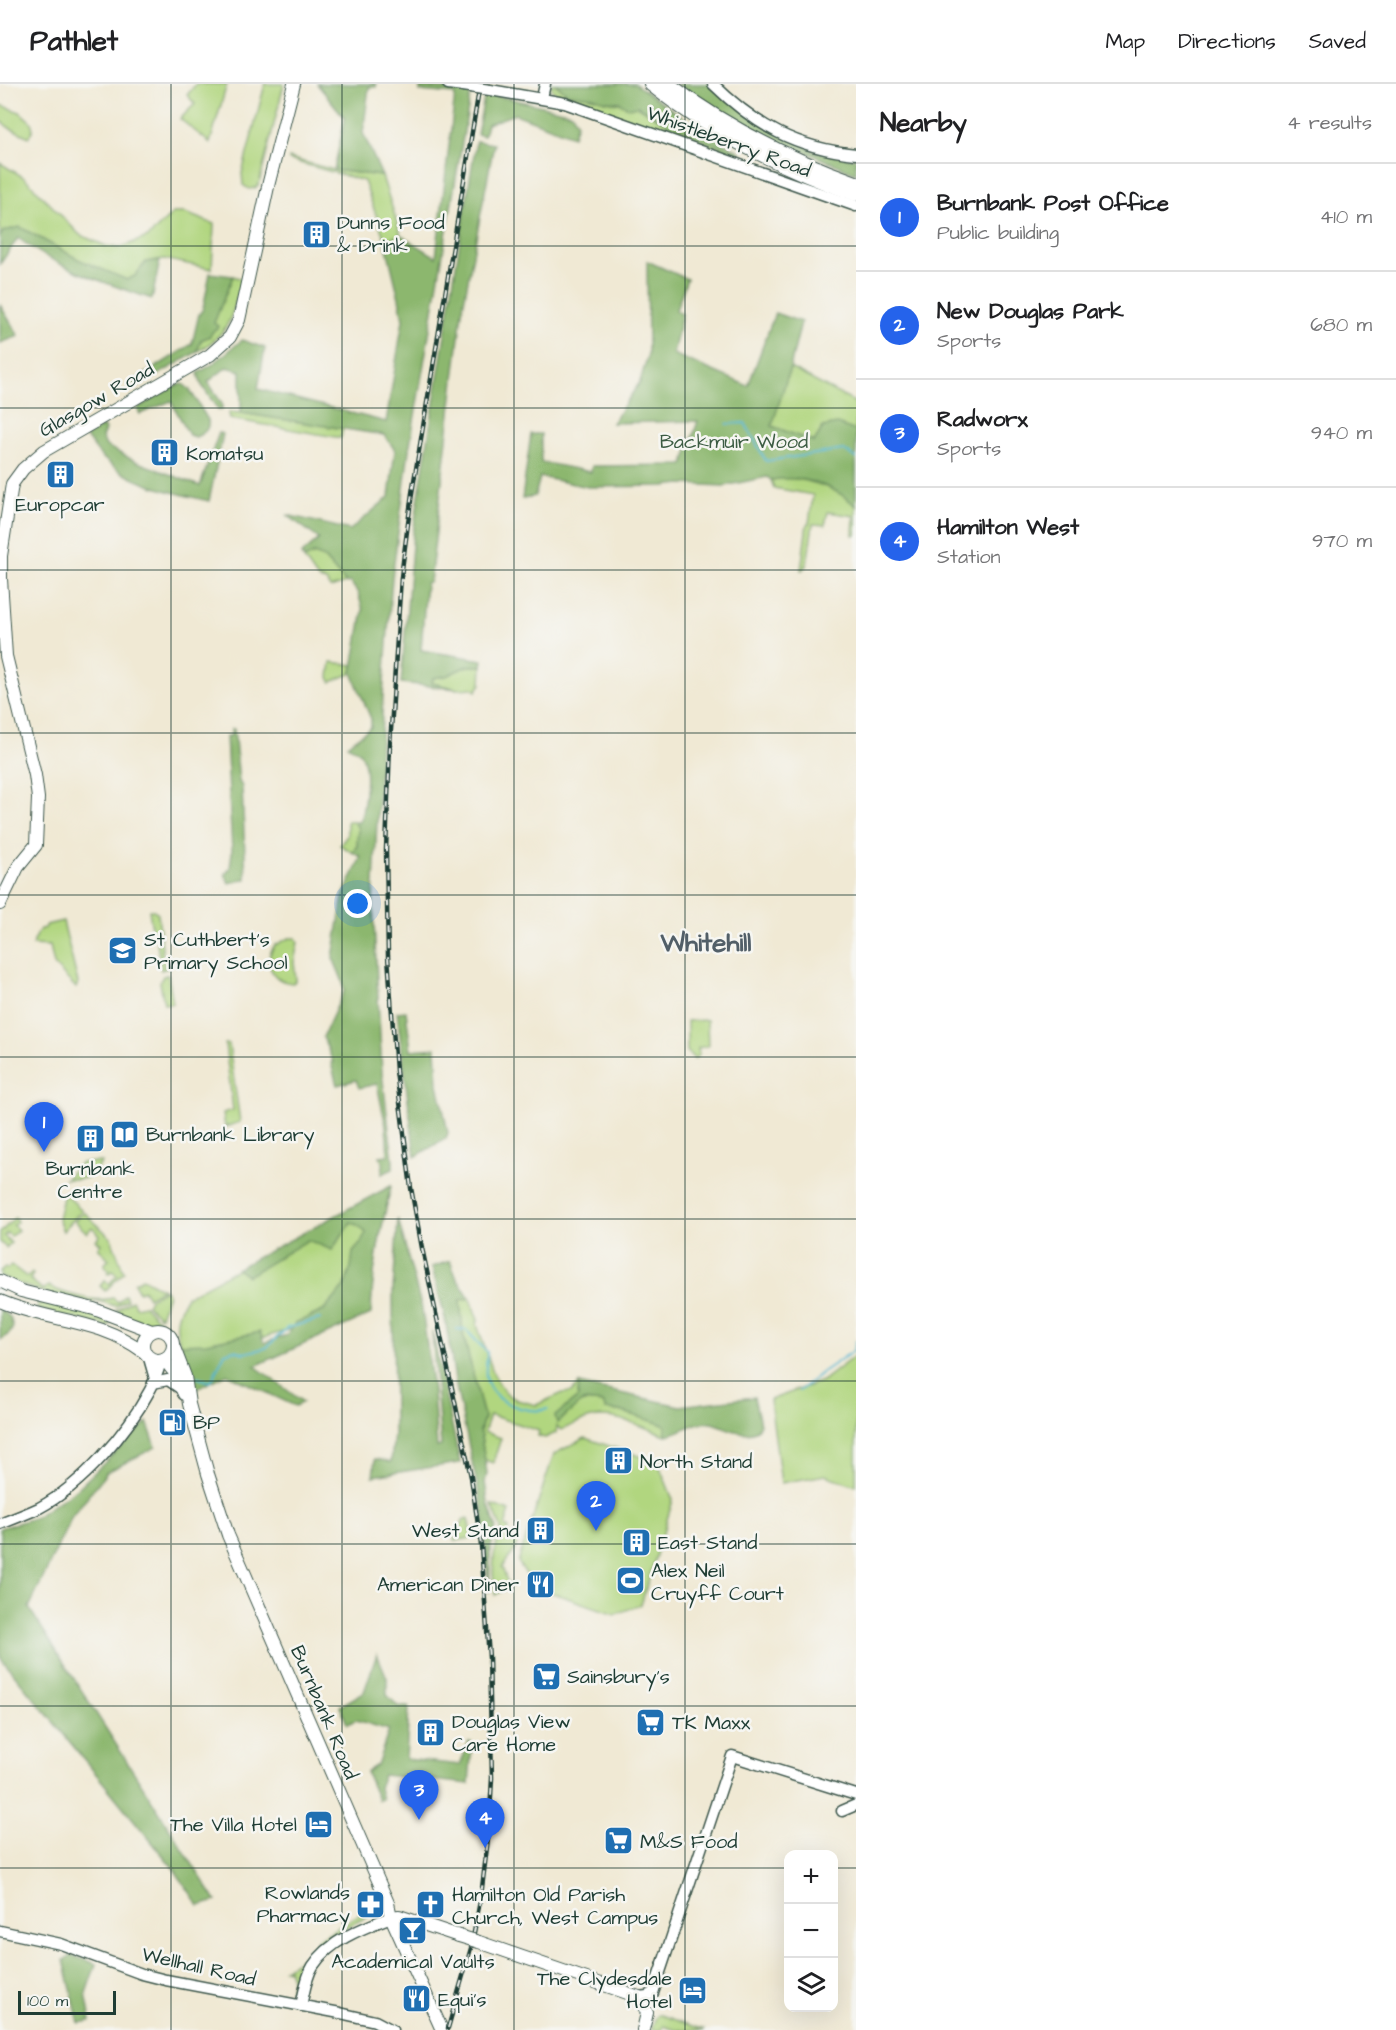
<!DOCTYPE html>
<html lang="en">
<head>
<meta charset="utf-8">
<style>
	body { margin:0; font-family:"Architects Daughter",sans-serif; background:#f6f6f6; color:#202124 }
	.controls { position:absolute; right:18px; bottom:18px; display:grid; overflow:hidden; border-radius:12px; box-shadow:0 6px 24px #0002 }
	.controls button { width:54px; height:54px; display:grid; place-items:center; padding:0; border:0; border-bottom:2px solid #e0e0e0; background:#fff; color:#202124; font:30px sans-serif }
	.scale { position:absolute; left:18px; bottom:15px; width:98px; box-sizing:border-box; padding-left:6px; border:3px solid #1f3d34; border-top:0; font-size:16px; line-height:21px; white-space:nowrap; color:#1f3d34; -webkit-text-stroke:4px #f6f6f2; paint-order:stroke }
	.you { position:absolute; left:358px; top:820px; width:21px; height:21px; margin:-15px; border:4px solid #fff; border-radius:50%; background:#1a73e8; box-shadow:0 0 0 9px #1a73e833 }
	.badge { display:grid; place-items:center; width:39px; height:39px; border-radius:50%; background:#2563eb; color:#fff; font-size:20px; font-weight:700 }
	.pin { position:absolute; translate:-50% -50px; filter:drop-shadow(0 2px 3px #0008) }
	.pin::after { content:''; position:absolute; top:32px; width:21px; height:18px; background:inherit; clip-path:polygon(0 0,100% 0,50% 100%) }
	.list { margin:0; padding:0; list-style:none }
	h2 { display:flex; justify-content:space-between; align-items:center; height:78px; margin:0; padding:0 24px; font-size:26px }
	h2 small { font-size:20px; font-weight:400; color:#757577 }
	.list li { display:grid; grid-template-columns:39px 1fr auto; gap:18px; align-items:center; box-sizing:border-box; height:108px; padding:0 24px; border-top:2px solid #e0e0e0 }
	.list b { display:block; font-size:22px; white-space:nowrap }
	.list p { margin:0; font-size:20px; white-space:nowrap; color:#757577 }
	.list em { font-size:20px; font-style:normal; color:#757577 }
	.icon { flex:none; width:33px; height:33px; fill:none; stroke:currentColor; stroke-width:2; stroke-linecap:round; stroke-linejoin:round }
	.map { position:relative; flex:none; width:856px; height:1946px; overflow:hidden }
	header { display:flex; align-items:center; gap:36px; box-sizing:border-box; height:84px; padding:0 30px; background:#fff; border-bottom:2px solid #e0e0e0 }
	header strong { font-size:28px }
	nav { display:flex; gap:33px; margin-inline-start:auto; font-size:21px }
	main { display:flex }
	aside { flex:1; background:#fff }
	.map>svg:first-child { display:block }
</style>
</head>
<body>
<header>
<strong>Pathlet</strong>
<nav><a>Map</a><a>Directions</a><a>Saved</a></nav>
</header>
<main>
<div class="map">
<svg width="856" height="1946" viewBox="0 0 856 1946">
	<rect width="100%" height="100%" fill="#f6f6f2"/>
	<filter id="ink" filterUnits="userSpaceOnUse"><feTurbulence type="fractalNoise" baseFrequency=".0167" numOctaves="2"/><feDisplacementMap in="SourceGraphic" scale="12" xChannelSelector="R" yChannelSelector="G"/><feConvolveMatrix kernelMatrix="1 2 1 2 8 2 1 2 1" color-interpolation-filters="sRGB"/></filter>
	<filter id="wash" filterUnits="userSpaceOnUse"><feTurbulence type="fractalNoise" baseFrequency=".008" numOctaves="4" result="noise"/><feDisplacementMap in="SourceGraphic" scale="24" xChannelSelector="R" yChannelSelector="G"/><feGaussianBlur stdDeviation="1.35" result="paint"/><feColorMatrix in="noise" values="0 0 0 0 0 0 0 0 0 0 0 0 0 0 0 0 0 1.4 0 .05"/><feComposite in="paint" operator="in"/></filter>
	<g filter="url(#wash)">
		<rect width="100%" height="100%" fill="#f0e9d4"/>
		<!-- green -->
		<g fill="#b1d67f" stroke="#688a5a" stroke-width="1.5">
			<path d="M196 0H227L210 59 180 35 195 20 187 11Z"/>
			<path d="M265 0H284L259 100 255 104 249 105 243 101 242 89Z"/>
			<path d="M551 0H555L568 10 593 13 605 17 637 22 665 38 668 42 689 48 691 52 721 62 729 69 559 11 552 6Z"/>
			<path d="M0 21 20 28 31 38 33 45 29 53 8 43 0 36Z"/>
			<path d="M289 74 334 86 382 92 401 151 385 156 364 97 289 76Z"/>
			<path d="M0 79 25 94 80 151 106 162 119 164 148 153 173 129H185L214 140 212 185 164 175 146 178 135 192 127 196 4 147 0 152Z"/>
			<path d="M233 192 242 195C232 231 232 248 197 268L201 256 210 252 213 240Z"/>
			<path d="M790 284 856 319V347L815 358 768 343Z"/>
			<path d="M229 328 241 329 343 344 341 354 230 335Z"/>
			<path d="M789 393C814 398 837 404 856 422V451H853L854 432 828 428 825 441 813 440 807 481 802 486H801L807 440 809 439 813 411 774 404 771 396Z"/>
			<path d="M315 470 324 474 346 499 330 504 326 497 318 495 304 475Z"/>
			<path d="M331 578 353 581 352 589 331 598 329 593Z"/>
			<path d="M467 582H482L481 600 476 607 473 604 457 605 432 599 433 594 446 592Z"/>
			<path d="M347 737H354L358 744 357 762 352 768 340 761 347 752Z"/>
			<path d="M149 826H154L158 830 164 881 168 884 161 886 155 846H152Z"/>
			<path d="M63 837 78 899 76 904 54 881 50 862 32 861 40 845 45 844 46 841Z"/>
			<path d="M289 854H296L298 858 294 878 296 896 293 899C272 898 262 878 275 861Z"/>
			<path d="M168 891 173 919 164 920 160 898 163 892Z"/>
			<path d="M707 936 708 962 698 964 699 971 694 975 687 967V937Z"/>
			<path d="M225 960H229L240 1038 225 1043 223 1029 233 1026Z"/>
			<path d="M102 1078C89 1097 88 1095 65 1095L81 1079Z"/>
			<path d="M391 1102C382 1141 373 1180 371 1220L186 1278C177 1250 170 1239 187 1212Z"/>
			<path d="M64 1109 82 1126 63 1147 58 1135Z"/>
			<path d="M84 1128 111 1154 124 1188 105 1207 100 1202 105 1196 109 1200 117 1191 112 1187 108 1190 107 1189 109 1186 104 1181 109 1175 98 1164 101 1160 96 1156 100 1151 92 1143 87 1149 75 1137Z"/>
			<path d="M15 1133 17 1138 13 1141 18 1146 11 1152 7 1149 4 1152 11 1159 6 1164 0 1158V1149Z"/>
			<path d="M11 1181 27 1193 32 1189 33 1190 30 1195 43 1206 48 1202C64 1210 95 1219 113 1214L118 1218 125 1211 127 1216 116 1222 95 1216 94 1218C60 1216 31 1205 0 1192V1187L5 1183 7 1185Z"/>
			<path d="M142 1194 163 1205 148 1213 144 1206 139 1208 134 1199Z"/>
			<path d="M165 1206 168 1210 160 1233 147 1221 151 1214Z"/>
			<path d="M470 1214 478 1236 477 1241 494 1291 505 1309 517 1316 536 1321 563 1309 572 1308 579 1300 578 1313 556 1332C576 1321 578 1315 603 1319L606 1326 620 1327 665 1341 666 1351C644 1344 616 1329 592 1334 581 1336 571 1342 561 1346L557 1342 556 1349 545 1354 538 1352 539 1347 490 1331 484 1348 501 1354 493 1379 485 1376 480 1347 484 1333 463 1250 460 1216Z"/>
			<path d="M132 1216 136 1223 144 1221 160 1238 154 1242 119 1229 120 1227 116 1226Z"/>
			<path d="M44 1218 111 1234 109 1243 37 1225 38 1219Z"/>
			<path d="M856 1271V1402L825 1391 781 1399 770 1316 822 1297Z"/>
			<path d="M585 1354 658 1378 673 1416 641 1521 615 1530 535 1503 518 1478 554 1370Z"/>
			<path d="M492 1421 510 1427 505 1442 509 1444 506 1453 518 1457 513 1469 502 1483 507 1497 511 1502 495 1511 493 1489 494 1471 501 1444Z"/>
			<path d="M468 1434 472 1454 454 1457 455 1452 451 1451 460 1443 462 1436Z"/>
			<path d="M373 1822 374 1829 332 1851 317 1862V1856Z"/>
			<path d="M313 1867 303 1884 299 1902 290 1910 291 1898 292 1897 288 1886 284 1885Z"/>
			<path d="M659 1931H661L705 1946H676L663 1942 661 1946H651L656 1933Z"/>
		</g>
		<!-- forest -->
		<g fill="#8cb76e" stroke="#567a51" stroke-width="1.5">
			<path d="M317 0H376V3H369L363 49 382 92 334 86 345 34Z"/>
			<path d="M555 0H635L706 49 740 68 739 73 729 69 721 62 691 52 689 48 667 42 665 38 638 22 628 24 619 18 605 17 593 13 568 10Z"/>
			<path d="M677 0H709L813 67 856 75V89L739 40 715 26Z"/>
			<path d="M420 3 471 7 409 366 392 494 383 612 373 820 382 989 393 1076V1085L382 1090 383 1080 380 1072 388 1071 386 1042 377 1000 359 1004 356 996 337 1001 331 979 333 978 323 953 344 907 343 898 333 874 343 812 361 773 352 768 357 762 358 744 354 738H360C364 723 371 680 359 668 357 665 350 663 347 661L371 643V635L352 589 363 526 358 509 350 498 346 499 324 474 314 470 304 475 301 471 319 455 287 431 350 446 389 413 395 366 384 351 241 329V287L227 283 208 298 222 320V325L218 326 201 300 198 289 213 280 242 256 265 264 258 305 386 338 403 236 399 214 385 156 401 151 436 173 455 10 420 7Z"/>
			<path d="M485 9 572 29 577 39 573 52 515 30 487 40 484 52 477 50Z"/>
			<path d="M476 57 494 60 462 228 430 498 426 499 421 566 483 576 482 582H467L446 592 433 594 432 599 457 605 401 599 413 449Z"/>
			<path d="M20 143 78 175 127 196 135 192 146 178 160 176 152 215C106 199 56 184 18 154L0 180V152L4 147Z"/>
			<path d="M647 177 687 195 676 226 682 230 673 270 748 302 775 229 801 238 790 284 772 342 814 358 823 343 837 340 856 347V422C833 400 802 391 771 396L767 393 724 402 681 400 664 402 588 403 540 393 535 412 522 415 531 350H541V378L591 388 592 382 683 381 698 337 612 339 640 298 648 270Z"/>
			<path d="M210 189 233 192 214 239 219 243 214 246 210 252 201 256 197 268 139 302 131 299 192 260 199 230 203 225Z"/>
			<path d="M0 221 19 252 0 259Z"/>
			<path d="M183 300 190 306 208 336C210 346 203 349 196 353L189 351 171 317 140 330 137 324 177 301Z"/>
			<path d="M103 342 105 346 102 353 106 362 135 377 200 402 219 349 223 350 209 417C173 408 133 402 104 375 97 369 92 360 86 353Z"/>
			<path d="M231 645H234L239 697 242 703 246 795 229 799 225 790 230 784 232 768 226 652H231Z"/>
			<path d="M406 927 411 966 436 964 438 1000 448 1049 446 1054 415 1073 397 928Z"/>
			<path d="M391 1102C381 1145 372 1186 371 1230L255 1282 303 1318 295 1322 227 1290 196 1305 180 1260 206 1259 260 1248 264 1259 287 1251 295 1239 323 1227 335 1214 345 1201 351 1183 353 1168 361 1159 366 1149 359 1142 351 1138 332 1166 308 1156 248 1192 236 1185Z"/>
			<path d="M398 1135 422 1225 433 1307 437 1363 441 1362 432 1247 460 1379 373 1392 375 1375 391 1378 394 1350 393 1206Z"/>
			<path d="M450 1177 457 1195 470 1214 460 1216 463 1250 484 1333 480 1347 487 1389 485 1398 488 1419 496 1443 490 1467 489 1509 483 1429 456 1302 445 1234 432 1183Z"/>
			<path d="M0 1225 10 1233 13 1243 10 1249 0 1256Z"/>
			<path d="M579 1300 680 1322 754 1313 760 1340 757 1346C743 1354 725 1342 711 1339 694 1336 682 1349 666 1351L665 1341 620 1327 606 1326 603 1319 583 1317 557 1339 555 1332 578 1313Z"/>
			<path d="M147 1338 156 1363 107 1388 72 1432 29 1524 216 1817 199 1822 174 1785 0 1573V1444L34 1434 77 1405Z"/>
			<path d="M377 1570 387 1594V1611L399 1623H409L406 1675 460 1681 469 1658 472 1659 469 1700 383 1691 379 1704 382 1715 378 1716 366 1688 377 1681 389 1646 356 1636 347 1640 340 1622 364 1608Z"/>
			<path d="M71 1871 96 1880 86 1909 91 1937 79 1939 64 1876Z"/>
		</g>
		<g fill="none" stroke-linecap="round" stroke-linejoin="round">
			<!-- stream -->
			<g stroke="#53b7d1" stroke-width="2">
				<path d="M727 340 745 339 766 377 844 366 856 374"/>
				<path d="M457 1245 466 1246 487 1268C487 1276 485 1285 486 1293 490 1318 526 1331 548 1325"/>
				<path d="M196 1293 211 1298 225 1269 234 1266 244 1269 266 1264 287 1244 320 1235"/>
				<path d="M799 1307 824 1287 853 1267 856 1257"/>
			</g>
		</g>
	</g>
	<g filter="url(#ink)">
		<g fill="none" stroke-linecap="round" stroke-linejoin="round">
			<defs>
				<g id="secondary">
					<path d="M448 0 463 2"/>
					<path d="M713 0C756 42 796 64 856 70"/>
					<path d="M490 6 565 19 856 122"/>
					<path d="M542 14 545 0"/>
					<path d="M149 1274 155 1295"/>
					<path d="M153 1299 168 1296 181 1305"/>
					<path d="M0 1440C13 1435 26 1430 39 1424 82 1401 127 1349 150 1306 155 1297 158 1286 162 1276"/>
					<path d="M842 1727 856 1721"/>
					<path d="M0 1847 61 1860 142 1890 166 1896 340 1929 375 1937 392 1946"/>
					<path d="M639 1913 647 1912 653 1909 732 1672 856 1711"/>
					<path d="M301 1922C304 1909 306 1893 313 1882 330 1856 363 1844 391 1833"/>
				</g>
				<g id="primary">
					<path d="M0 820 18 783 36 761 38 714 35 691 6 572 1 495V472L12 400 23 385 44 367 210 271 230 253 239 236 269 98 294 0"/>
					<path d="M0 1197 21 1207 94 1225 152 1247"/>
					<path d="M0 1217C51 1239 96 1233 144 1268"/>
					<circle cx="158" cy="1261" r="15"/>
					<path d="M173 1261 185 1292 189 1320 208 1390 228 1451 388 1819 391 1833 442 1946"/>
					<path d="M164 1275 174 1288 184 1310"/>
					<path d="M391 1833 399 1832 459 1852"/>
					<path d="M479 1858 639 1913 647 1929 643 1946"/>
				</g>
				<g id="highway">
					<path d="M651 0C712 49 782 84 856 110"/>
					<path d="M668 0C725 43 788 75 856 99"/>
				</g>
			</defs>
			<!-- secondary casing -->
			<use href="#secondary" stroke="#3e574c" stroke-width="13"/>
			<!-- primary casing -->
			<use href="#primary" stroke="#3e574c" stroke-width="14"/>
			<!-- highway casing -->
			<use href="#highway" stroke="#3e574c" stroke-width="16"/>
			<!-- secondary -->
			<use href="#secondary" stroke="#fff" stroke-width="10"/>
			<!-- primary -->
			<use href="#primary" stroke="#fff" stroke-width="12"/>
			<!-- highway -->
			<use href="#highway" stroke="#fff" stroke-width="14"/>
			<defs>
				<path id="rail" d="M448 1944 471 1864 481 1812 489 1747 492 1694 489 1574 481 1461 471 1393 422 1164 411 1104 396 987 388 872 386 766 390 661 401 493 412 409 480 0"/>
			</defs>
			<!-- rail casing -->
			<use href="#rail" stroke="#1f3d34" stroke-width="4.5"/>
			<!-- rail -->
			<use href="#rail" stroke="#f6f6f2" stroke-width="2" stroke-dasharray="7" stroke-linecap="butt"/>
			<defs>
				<path id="secondary-bridge" d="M463 2 490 6"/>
				<path id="primary-bridge" d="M459 1852 479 1858"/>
			</defs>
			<!-- secondary-bridge casing -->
			<use href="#secondary-bridge" stroke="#3e574c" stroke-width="13" stroke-linecap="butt"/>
			<!-- primary-bridge casing -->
			<use href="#primary-bridge" stroke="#3e574c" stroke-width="14" stroke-linecap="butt"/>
			<!-- secondary-bridge -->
			<use href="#secondary-bridge" stroke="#fff" stroke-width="10"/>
			<!-- primary-bridge -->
			<use href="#primary-bridge" stroke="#fff" stroke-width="12"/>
		</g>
	</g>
	<!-- grid -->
	<path fill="none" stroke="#1f3d34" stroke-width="1.5" stroke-opacity="0.55" d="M171 0V1946M342 0V1946M514 0V1946M685 0V1946M0 162H856M0 324H856M0 486H856M0 649H856M0 811H856M0 973H856M0 1135H856M0 1297H856M0 1460H856M0 1622H856M0 1784H788M834 1784H856"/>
	<!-- icons -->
	<defs>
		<symbol id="building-square" viewBox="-11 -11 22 22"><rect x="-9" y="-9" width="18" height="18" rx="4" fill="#1f6fb2" stroke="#f6f6f2"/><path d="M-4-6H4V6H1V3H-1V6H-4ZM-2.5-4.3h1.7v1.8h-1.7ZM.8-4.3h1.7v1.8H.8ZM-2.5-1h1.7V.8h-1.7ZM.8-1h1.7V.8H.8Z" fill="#fff"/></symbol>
		<symbol id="school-square" viewBox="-11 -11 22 22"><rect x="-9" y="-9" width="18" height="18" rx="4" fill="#1f6fb2" stroke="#f6f6f2"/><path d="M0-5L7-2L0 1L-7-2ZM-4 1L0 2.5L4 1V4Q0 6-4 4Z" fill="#fff"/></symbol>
		<symbol id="library-square" viewBox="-11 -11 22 22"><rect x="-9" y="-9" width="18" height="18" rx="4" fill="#1f6fb2" stroke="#f6f6f2"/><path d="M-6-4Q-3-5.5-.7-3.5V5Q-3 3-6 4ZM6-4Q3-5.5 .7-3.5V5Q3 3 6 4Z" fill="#fff"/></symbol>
		<symbol id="fuel-square" viewBox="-11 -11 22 22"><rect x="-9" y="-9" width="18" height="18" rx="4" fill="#1f6fb2" stroke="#f6f6f2"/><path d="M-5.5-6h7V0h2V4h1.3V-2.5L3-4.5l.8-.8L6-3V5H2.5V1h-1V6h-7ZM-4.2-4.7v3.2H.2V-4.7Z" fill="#fff"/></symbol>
		<symbol id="stadium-square" viewBox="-11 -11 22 22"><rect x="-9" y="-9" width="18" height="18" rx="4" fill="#1f6fb2" stroke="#f6f6f2"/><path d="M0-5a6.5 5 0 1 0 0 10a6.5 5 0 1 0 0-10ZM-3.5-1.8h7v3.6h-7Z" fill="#fff"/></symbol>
		<symbol id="restaurant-square" viewBox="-11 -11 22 22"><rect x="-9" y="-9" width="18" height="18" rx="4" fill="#1f6fb2" stroke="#f6f6f2"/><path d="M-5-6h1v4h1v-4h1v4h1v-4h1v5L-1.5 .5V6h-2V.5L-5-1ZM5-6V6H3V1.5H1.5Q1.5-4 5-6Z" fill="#fff"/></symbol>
		<symbol id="supermarket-square" viewBox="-11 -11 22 22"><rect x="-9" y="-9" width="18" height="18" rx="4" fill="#1f6fb2" stroke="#f6f6f2"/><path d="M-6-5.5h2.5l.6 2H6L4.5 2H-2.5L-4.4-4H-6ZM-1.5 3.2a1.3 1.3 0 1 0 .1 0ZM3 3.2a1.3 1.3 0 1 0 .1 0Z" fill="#fff"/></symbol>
		<symbol id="hotel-square" viewBox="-11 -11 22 22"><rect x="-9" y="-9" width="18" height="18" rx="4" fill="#1f6fb2" stroke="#f6f6f2"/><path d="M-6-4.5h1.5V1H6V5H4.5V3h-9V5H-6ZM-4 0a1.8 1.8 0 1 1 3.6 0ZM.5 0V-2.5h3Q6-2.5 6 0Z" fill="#fff"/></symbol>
		<symbol id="pharmacy-square" viewBox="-11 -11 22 22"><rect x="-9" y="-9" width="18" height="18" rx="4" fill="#1f6fb2" stroke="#f6f6f2"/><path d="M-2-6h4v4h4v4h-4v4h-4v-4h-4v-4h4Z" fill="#fff"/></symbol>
		<symbol id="church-square" viewBox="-11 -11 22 22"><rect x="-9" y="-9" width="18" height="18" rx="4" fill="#1f6fb2" stroke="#f6f6f2"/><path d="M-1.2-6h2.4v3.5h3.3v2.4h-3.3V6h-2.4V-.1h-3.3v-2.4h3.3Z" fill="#fff"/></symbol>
		<symbol id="bar-square" viewBox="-11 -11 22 22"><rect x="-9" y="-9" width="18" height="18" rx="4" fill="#1f6fb2" stroke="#f6f6f2"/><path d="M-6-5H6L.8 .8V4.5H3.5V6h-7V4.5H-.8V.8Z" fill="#fff"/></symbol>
	</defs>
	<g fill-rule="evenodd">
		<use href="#building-square" x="300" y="134" width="33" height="33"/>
		<use href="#building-square" x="148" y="352" width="33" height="33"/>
		<use href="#building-square" x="44" y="374" width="33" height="33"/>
		<use href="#school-square" x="106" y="850" width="33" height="33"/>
		<use href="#library-square" x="108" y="1034" width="33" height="33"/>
		<use href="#building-square" x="74" y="1038" width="33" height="33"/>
		<use href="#fuel-square" x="156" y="1322" width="33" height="33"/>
		<use href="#building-square" x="602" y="1360" width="33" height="33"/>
		<use href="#building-square" x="524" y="1430" width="33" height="33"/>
		<use href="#building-square" x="620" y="1442" width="33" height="33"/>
		<use href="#stadium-square" x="614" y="1480" width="33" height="33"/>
		<use href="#restaurant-square" x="524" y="1484" width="33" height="33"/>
		<use href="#supermarket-square" x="530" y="1576" width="33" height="33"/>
		<use href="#supermarket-square" x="634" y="1622" width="33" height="33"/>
		<use href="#building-square" x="414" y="1632" width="33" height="33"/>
		<use href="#hotel-square" x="302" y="1724" width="33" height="33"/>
		<use href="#supermarket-square" x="602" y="1740" width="33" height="33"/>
		<use href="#pharmacy-square" x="354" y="1804" width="33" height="33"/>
		<use href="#church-square" x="414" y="1804" width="33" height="33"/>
		<use href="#bar-square" x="396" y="1830" width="33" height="33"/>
		<use href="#hotel-square" x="676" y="1890" width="33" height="33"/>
		<use href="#restaurant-square" x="400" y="1898" width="33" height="33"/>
	</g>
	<g text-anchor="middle" stroke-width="5" stroke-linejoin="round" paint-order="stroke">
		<!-- street labels -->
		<g font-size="20" fill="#1f3d34" stroke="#f6f6f2">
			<text transform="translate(729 57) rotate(20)" y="7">Whistleberry Road</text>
			<text transform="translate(96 315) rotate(-30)" y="7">Glasgow Road</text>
			<text transform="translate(325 1628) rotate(67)" y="7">Burnbank Road</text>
			<text transform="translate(199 1882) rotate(13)" y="7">Wellhall Road</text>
		</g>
		<!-- poi labels -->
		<g font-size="20" fill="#1f3d34" stroke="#f6f6f2" text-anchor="start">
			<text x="337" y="145">Dunns Food<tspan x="337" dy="23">&amp; Drink</tspan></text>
			<text x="186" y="376">Komatsu</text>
			<text x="60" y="427" text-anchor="middle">Europcar</text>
			<text x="144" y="862">St Cuthbert's<tspan x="144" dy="23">Primary School</tspan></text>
			<text x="146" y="1057">Burnbank Library</text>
			<text x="90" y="1091" text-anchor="middle">Burnbank<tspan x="90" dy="23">Centre</tspan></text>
			<text x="193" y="1345">BP</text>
			<text x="640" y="1384">North Stand</text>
			<text x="519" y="1453" text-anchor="end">West Stand</text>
			<text x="658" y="1465">East Stand</text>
			<text x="651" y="1493">Alex Neil<tspan x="651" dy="23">Cruyff Court</tspan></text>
			<text x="519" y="1507" text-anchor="end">American Diner</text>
			<text x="567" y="1599">Sainsbury's</text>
			<text x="452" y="1644">Douglas View<tspan x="452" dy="23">Care Home</tspan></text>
			<text x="672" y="1645">TK Maxx</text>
			<text x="297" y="1747" text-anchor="end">The Villa Hotel</text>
			<text x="640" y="1764">M&amp;S Food</text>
			<text x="350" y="1815" text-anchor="end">Rowlands<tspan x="350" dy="23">Pharmacy</tspan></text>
			<text x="452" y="1817">Hamilton Old Parish<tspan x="452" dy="23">Church, West Campus</tspan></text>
			<text x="413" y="1884" text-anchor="middle">Academical Vaults</text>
			<text x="672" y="1901" text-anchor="end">The Clydesdale<tspan x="672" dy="23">Hotel</tspan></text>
			<text x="438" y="1922">Equi's</text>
		</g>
		<!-- park labels -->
		<g font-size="20" fill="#3c5c43" stroke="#f6f6f2">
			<text x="734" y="364">Backmuir Wood</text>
		</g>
		<!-- district labels -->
		<g font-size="26" font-weight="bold" fill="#525f68" stroke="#f6f6f2">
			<text x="706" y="867">Whitehill</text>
		</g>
	</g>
</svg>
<div class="controls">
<button>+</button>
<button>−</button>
<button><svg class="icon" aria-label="layers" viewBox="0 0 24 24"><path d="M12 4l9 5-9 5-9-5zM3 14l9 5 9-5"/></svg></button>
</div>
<div class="scale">100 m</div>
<div class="you"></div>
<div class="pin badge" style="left:44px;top:1068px">1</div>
<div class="pin badge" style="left:596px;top:1447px">2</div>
<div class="pin badge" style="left:419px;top:1736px">3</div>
<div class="pin badge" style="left:485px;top:1764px">4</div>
</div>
<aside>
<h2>Nearby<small>4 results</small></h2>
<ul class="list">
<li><span class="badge">1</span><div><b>Burnbank Post Office</b><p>Public building</p></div><em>410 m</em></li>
<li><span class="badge">2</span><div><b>New Douglas Park</b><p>Sports</p></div><em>680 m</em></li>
<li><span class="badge">3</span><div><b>Radworx</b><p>Sports</p></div><em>940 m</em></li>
<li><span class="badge">4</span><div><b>Hamilton West</b><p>Station</p></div><em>970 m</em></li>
</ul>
</aside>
</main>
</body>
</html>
